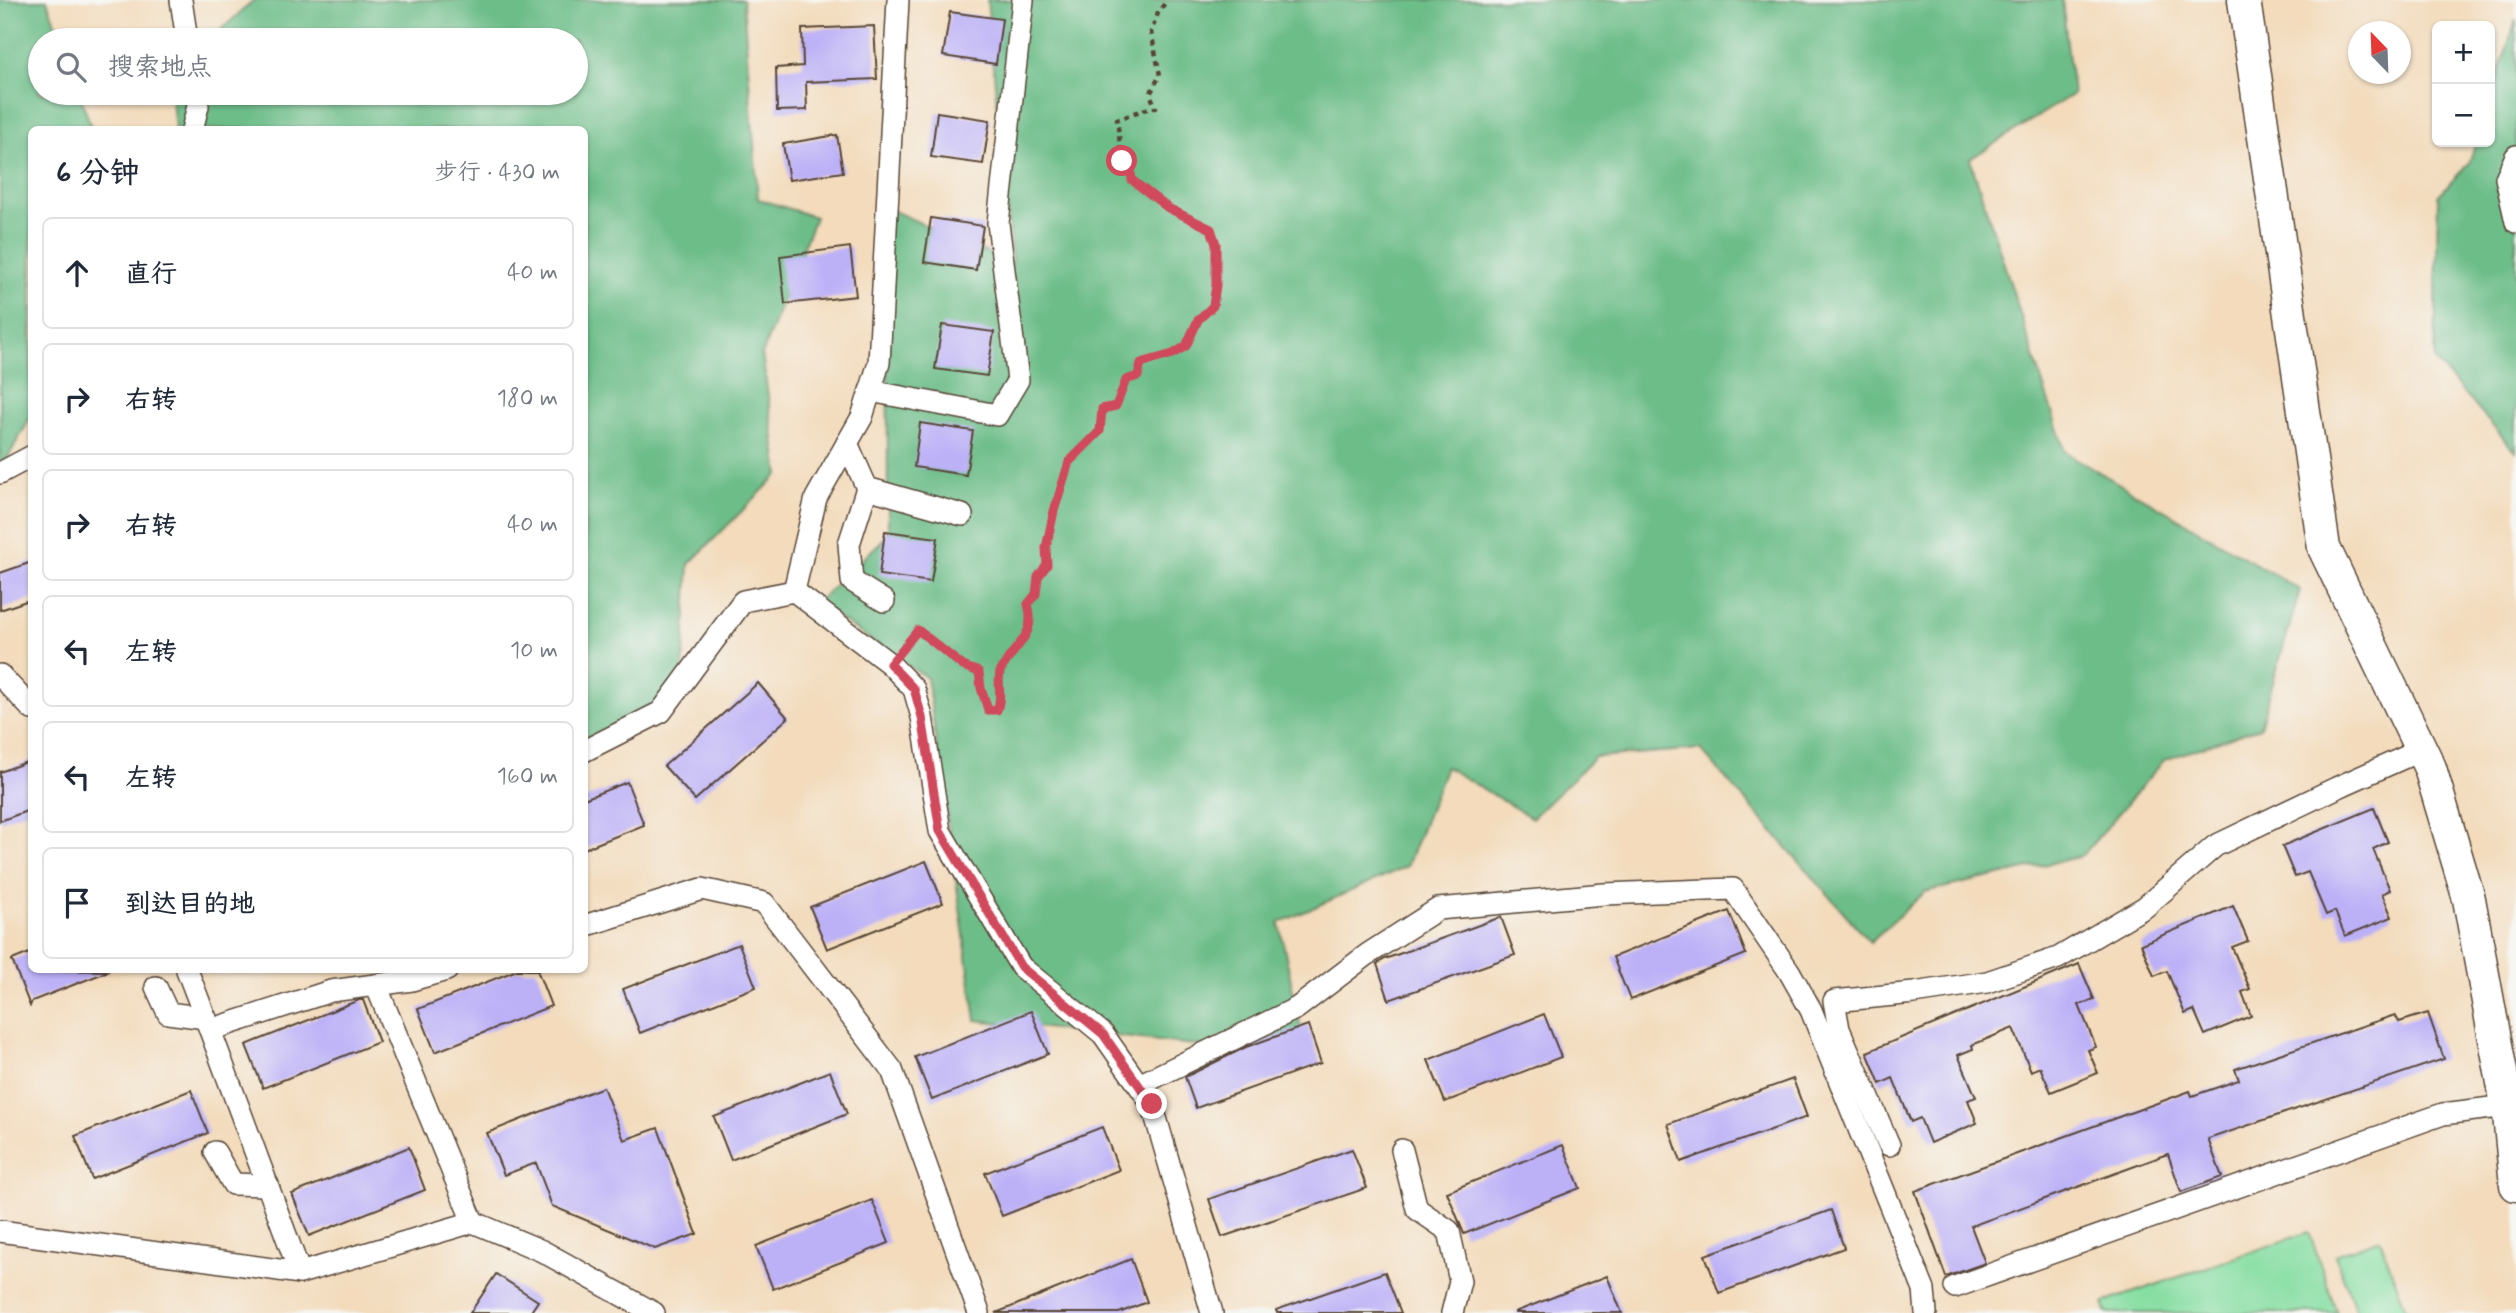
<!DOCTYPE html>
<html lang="zh">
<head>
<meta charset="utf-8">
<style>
	body { margin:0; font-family:Mynerve,"LXGW WenKai TC",sans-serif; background:#f2f2f3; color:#1f2937 }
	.controls { position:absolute; right:21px; top:21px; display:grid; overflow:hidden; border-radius:10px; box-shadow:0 2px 5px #0004 }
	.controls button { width:63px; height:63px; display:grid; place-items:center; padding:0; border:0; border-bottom:2px solid #e0e1e3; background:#fff; color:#1f2937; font:35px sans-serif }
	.compass { position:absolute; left:2348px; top:21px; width:63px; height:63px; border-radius:50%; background:#fff; box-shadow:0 2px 5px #0004; rotate:337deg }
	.stop { position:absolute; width:21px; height:21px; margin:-16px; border:5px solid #d1495b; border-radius:50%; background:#fff }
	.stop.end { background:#d1495b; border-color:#fff; box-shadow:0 2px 7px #0008 }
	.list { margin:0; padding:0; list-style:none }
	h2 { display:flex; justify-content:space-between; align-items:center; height:91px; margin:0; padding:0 28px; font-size:30px }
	h2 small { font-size:23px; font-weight:400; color:#747a83 }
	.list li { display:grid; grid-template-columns:46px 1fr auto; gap:21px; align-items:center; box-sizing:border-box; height:112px; margin:0 14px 14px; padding:0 14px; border:2px solid #e0e1e3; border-radius:10px }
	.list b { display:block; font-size:26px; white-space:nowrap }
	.list em { font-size:23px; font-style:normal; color:#747a83 }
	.icon { flex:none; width:38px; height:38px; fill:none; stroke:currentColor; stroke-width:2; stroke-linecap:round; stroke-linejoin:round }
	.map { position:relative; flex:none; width:2516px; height:1313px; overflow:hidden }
	.search { position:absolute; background:#fff; box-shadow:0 2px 5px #0004; left:28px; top:28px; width:560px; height:77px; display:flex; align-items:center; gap:18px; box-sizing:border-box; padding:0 24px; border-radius:38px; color:#747a83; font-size:26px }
	.panel { position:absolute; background:#fff; box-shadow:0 2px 5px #0004; left:28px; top:126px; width:560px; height:847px; border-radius:10px }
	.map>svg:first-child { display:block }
</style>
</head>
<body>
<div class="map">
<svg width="2516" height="1313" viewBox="0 0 2516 1313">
	<rect width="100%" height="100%" fill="#f6f6f2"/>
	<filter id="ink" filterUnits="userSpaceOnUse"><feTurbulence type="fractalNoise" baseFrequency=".0143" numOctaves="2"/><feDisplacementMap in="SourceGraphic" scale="14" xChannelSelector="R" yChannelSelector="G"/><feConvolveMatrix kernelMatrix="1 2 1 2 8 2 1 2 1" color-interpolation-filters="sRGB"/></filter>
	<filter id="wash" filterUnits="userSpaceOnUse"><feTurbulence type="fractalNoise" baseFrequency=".00686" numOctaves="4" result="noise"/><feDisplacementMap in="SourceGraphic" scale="28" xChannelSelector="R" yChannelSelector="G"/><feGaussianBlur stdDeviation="1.57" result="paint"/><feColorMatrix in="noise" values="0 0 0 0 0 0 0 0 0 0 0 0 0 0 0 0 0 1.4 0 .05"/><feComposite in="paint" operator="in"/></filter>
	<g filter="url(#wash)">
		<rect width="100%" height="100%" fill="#f3dbbc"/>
		<!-- green -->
		<g fill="#87dea3" stroke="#618460" stroke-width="2">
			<path d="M2309 1232 2337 1313H2106L2103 1303Z"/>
			<path d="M2380 1239 2407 1313H2357L2335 1255Z"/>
		</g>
		<!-- forest -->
		<g fill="#6dbd89" stroke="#547454" stroke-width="2">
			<path d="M0 0H47L61 40H40V93H79L92 129 32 130 31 417 0 471Z"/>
			<path d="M254 0H743L758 199 815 217 762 354 779 474 689 564 682 687 585 748 584 130 175 129 171 93H576V40H210Z"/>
			<path d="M987 0H2062L2073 94 1970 159 2065 452 2300 590 2260 727 2164 760 2082 856 1925 892 1870 942 1700 749 1595 757 1532 818 1446 767 1407 866 1279 923 1307 1058 976 1020 927 678 816 603 888 535 887 208 1012 264Z"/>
			<path d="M2516 20V452L2435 361 2438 196 2469 163 2476 142H2490V99Z"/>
		</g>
		<g id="blocks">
			<!-- building -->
			<g fill="#bcb0f7">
				<path d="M950 12 1002 19 996 64 943 56Z"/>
				<path d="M874 26 877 79 806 82 807 110 777 111 776 68 803 66 802 29Z"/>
				<path d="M937 112 990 120 983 164 931 157Z"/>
				<path d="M837 135 843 172 789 180 783 144Z"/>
				<path d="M931 218 983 226 976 270 924 262Z"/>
				<path d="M850 247 856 296 785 304 780 256Z"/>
				<path d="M942 325 994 332 987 376 935 369Z"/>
				<path d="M920 423 973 431 966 475 914 467Z"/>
				<path d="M885 531 938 538 931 582 879 575Z"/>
				<path d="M32 562V599L0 610V573Z"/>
				<path d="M758 683 788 718 695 800 664 766Z"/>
				<path d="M32 760V809L0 821V772Z"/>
				<path d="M627 782 644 825 584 849V799Z"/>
				<path d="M2374 808 2388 842 2373 849 2390 890 2382 894 2392 917 2345 936 2335 911 2326 915 2308 872 2295 877 2282 846Z"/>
				<path d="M926 861 943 903 827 949 810 907Z"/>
				<path d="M2233 906 2248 941 2232 947 2250 989 2242 992 2251 1016 2205 1035 2194 1010 2185 1014 2167 971 2154 976 2141 944Z"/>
				<path d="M1729 911 1746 954 1630 1000 1613 957Z"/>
				<path d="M1501 917 1515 955 1389 1000 1377 964 1385 959Z"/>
				<path d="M739 944 756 987 640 1033 623 989Z"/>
				<path d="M32 952V970L109 971 32 1001 30 1006 12 960Z"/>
				<path d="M2079 964 2094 999 2079 1005 2096 1047 2088 1050 2098 1073 2051 1092 2040 1067 2031 1071 2013 1028 1972 1045 1973 1049 1958 1055 1976 1097 1968 1100 1977 1123 1930 1143 1920 1118 1911 1122 1893 1078 1880 1084 1867 1052Z"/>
				<path d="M517 970H537L551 1006 435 1052 418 1009Z"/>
				<path d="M359 1000H363L379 1042 263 1088 246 1045Z"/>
				<path d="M1031 1011 1048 1054 932 1100 915 1057Z"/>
				<path d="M2428 1013 2444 1059 2208 1139 2222 1177 2181 1192 2168 1154 1971 1226 1985 1263 1946 1277 1915 1191 2190 1091 2192 1096 2239 1080 2235 1069 2395 1015 2399 1022Z"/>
				<path d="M1544 1014 1561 1057 1445 1102 1428 1060Z"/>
				<path d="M1308 1025 1321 1063 1196 1108 1185 1077 1246 1047Z"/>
				<path d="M830 1071 847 1114 731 1160 714 1117Z"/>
				<path d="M1793 1079 1807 1117 1681 1162 1668 1124Z"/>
				<path d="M603 1087 624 1140 658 1128 697 1234 655 1249 552 1206 536 1163 504 1175 487 1133Z"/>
				<path d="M191 1090 208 1133 92 1179 75 1136Z"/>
				<path d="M1102 1127 1119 1170 1002 1216 985 1173Z"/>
				<path d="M1563 1145 1580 1188 1464 1234 1447 1192Z"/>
				<path d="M409 1147 425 1190 309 1236 292 1194Z"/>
				<path d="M1352 1149 1367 1188 1222 1237 1209 1199Z"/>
				<path d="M872 1200 889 1243 773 1289 756 1246Z"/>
				<path d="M1831 1210 1844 1248 1719 1293 1705 1255Z"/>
				<path d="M1131 1259 1147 1302 1119 1313H996Z"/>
				<path d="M1385 1272 1401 1313H1277L1276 1310Z"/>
				<path d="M496 1274 538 1301 530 1313H470Z"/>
				<path d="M1607 1276 1622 1313H1515V1312Z"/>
			</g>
		</g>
	</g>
	<g filter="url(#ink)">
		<use href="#blocks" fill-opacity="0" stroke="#574536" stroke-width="2"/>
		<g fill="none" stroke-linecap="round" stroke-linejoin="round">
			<defs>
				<g id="street">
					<path d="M181 0 187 40"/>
					<path d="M192 130 198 106 196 93"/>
					<path d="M2516 156 2506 178 2516 222"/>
					<path d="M870 391 997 415 1018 380 998 223 1023 0"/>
					<path d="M847 443 867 488 962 515"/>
					<path d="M0 473 32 456"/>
					<path d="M867 488 849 544 852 581 884 601"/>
					<path d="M794 591 816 498 862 417 879 363 898 0"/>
					<path d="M0 675 32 709"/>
					<path d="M584 751 661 712 743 601 794 591 890 664 914 689 922 717 940 831 1021 967 1103 1034 1152 1104 1212 1313"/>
					<path d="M584 926 702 889 764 903 892 1070 979 1313"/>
					<path d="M187 970 210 1030 331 991 412 980 447 970"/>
					<path d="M376 985 473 1222"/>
					<path d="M156 987 168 1013 206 1018"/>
					<path d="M210 1030 300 1273"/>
					<path d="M1139 1085 1297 1008 1368 954 1438 909 1604 894 1733 889 1789 971 1811 1010 1924 1290 1926 1313"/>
					<path d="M1889 1145 1839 1029 1834 1001 1914 993 1987 982 2058 958 2145 907 2215 846 2336 788 2421 750"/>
					<path d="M1402 1150 1417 1209 1449 1231 1460 1281 1452 1313"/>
					<path d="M215 1152 233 1184 268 1185"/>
					<path d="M0 1231 300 1273 473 1222 542 1251 654 1313"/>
					<path d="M1955 1287 2443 1114 2507 1106"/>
				</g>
				<path id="secondary" d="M2244 0 2324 548 2430 768 2469 899 2509 1115 2516 1185"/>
			</defs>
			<!-- street casing -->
			<use href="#street" stroke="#574536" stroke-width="24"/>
			<!-- secondary casing -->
			<use href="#secondary" stroke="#574536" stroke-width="35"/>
			<!-- path -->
			<path stroke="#574536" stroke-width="4.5" stroke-dasharray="5 5" stroke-linecap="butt" d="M902 650 918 630 963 666 979 672 981 688 988 710H997C1002 695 997 685 1000 672 1000 670 1005 664 1006 662 1020 641 1036 632 1028 604L1036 594 1038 577 1047 565 1046 548 1054 511 1069 462 1100 431 1102 409 1116 406 1126 381 1138 376 1141 363 1173 354 1187 346 1198 320 1213 306 1216 285V244L1211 229 1168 208 1132 180 1131 173 1122 161 1117 119C1132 116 1141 108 1156 108L1150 94 1160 75 1151 32 1158 13 1167 0"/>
			<!-- street -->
			<use href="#street" stroke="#fff" stroke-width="21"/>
			<!-- secondary -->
			<use href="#secondary" stroke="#fff" stroke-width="32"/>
		</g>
	</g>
	<g fill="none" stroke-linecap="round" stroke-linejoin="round" filter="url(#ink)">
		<!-- route -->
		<path stroke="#d1495b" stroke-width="9" d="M1122 161 1131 173 1132 180 1168 208 1211 229 1216 244V285L1213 306 1198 320 1186 346 1173 354 1141 363 1138 376 1126 380 1116 406 1102 409 1100 431 1069 462 1054 511 1046 548 1047 565 1038 577 1036 594 1028 604C1036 632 1020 641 1006 662 1005 664 1000 670 1000 672 997 685 1003 695 997 710H988L981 688 979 672 963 666 918 630 890 664 914 689 922 717 940 831 1021 967 1103 1034 1152 1104"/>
	</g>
</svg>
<div class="controls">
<button>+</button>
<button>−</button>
</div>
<svg class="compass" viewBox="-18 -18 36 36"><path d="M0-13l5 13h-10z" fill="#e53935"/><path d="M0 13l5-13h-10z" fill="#747a83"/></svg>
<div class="stop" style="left:1122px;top:161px"></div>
<div class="stop end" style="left:1152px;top:1104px"></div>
<div class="search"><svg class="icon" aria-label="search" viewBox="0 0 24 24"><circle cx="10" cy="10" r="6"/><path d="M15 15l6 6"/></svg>搜索地点</div>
<section class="panel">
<h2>6 分钟<small>步行 · 430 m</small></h2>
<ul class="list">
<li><svg class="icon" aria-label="ahead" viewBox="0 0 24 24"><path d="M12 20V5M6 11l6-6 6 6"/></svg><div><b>直行</b></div><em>40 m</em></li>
<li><svg class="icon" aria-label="right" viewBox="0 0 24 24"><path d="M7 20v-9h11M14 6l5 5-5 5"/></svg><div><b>右转</b></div><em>180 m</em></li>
<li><svg class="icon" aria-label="right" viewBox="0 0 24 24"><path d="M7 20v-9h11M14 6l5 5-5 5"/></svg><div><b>右转</b></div><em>40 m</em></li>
<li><svg class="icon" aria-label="left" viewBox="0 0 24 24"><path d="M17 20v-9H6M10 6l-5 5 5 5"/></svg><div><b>左转</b></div><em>10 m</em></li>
<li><svg class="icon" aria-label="left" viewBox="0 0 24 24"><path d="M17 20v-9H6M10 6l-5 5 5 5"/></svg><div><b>左转</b></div><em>160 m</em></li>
<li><svg class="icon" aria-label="arrive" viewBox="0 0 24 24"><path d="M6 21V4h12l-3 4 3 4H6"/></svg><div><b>到达目的地</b></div></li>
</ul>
</section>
</div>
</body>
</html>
